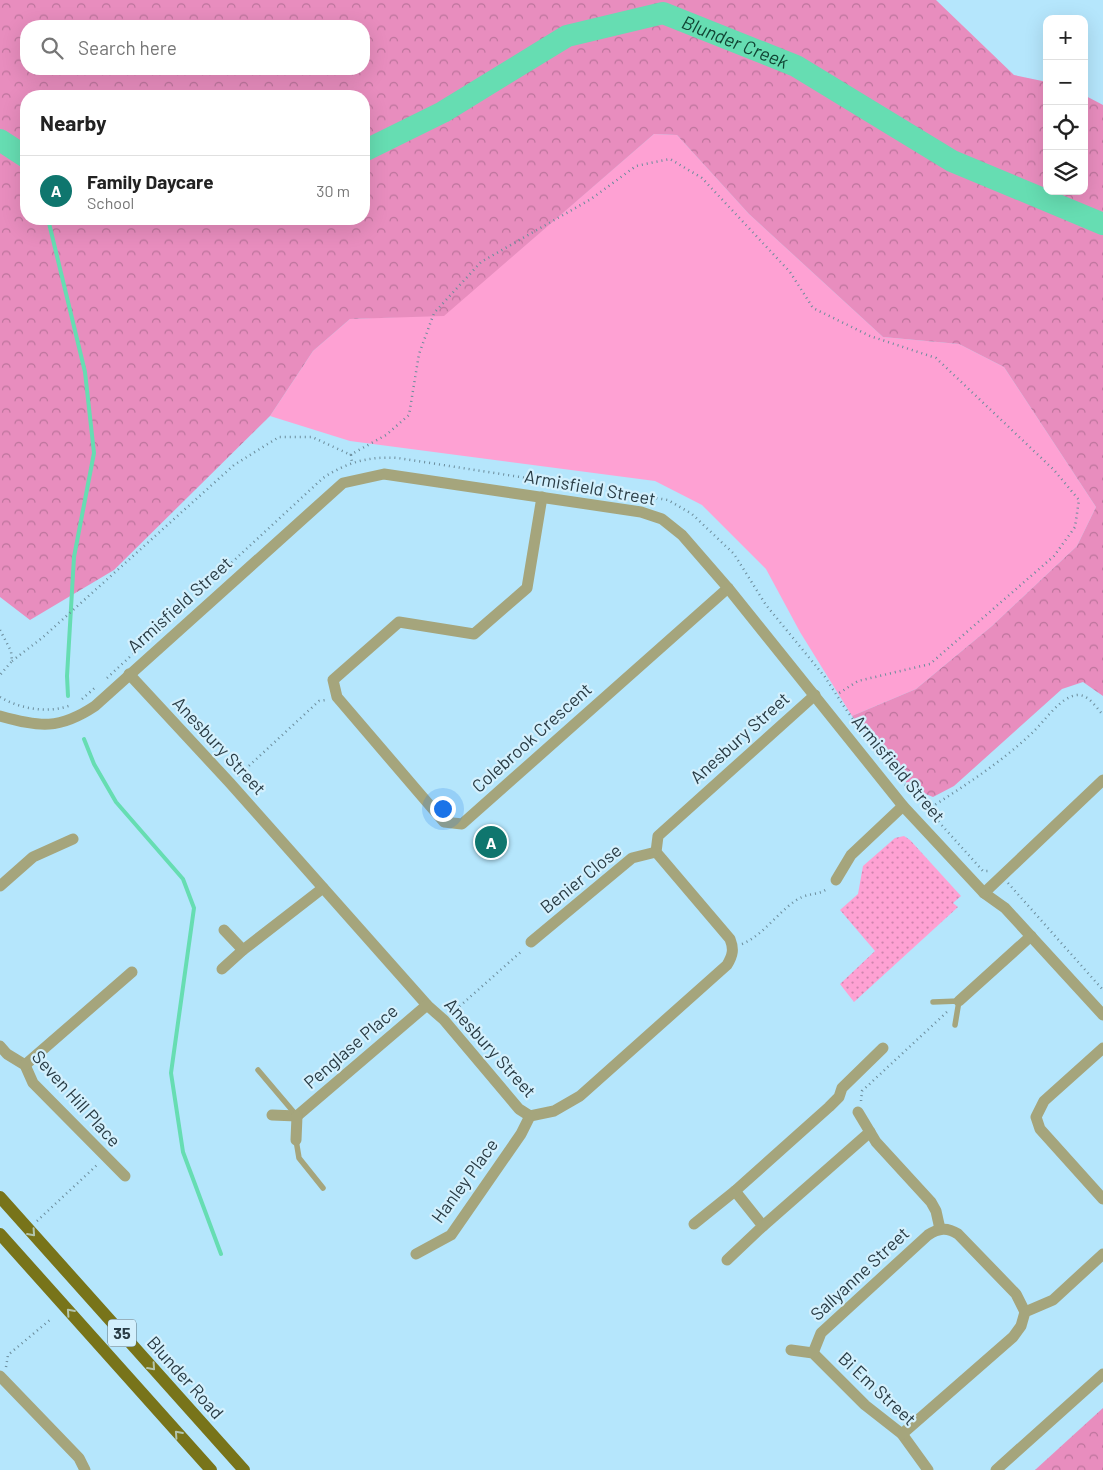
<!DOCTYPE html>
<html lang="en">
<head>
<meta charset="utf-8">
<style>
	body { margin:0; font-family:Barlow,sans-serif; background:#f6f6f6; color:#222 }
	.controls { position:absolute; right:15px; top:15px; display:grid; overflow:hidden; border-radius:10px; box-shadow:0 5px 20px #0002 }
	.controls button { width:45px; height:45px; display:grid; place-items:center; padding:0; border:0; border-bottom:1px solid #e0e0e0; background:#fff; color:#222; font:25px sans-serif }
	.you { position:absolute; left:442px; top:808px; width:18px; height:18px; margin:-12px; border:4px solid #fff; border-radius:50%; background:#1a73e8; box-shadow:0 0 0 8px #1a73e833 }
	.badge { display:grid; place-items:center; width:32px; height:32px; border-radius:50%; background:#0f766e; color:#fff; font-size:16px; font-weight:700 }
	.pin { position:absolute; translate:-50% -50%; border:2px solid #fff; box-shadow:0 1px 5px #0006 }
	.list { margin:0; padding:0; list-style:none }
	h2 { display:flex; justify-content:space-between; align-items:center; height:65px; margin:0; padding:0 20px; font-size:21px }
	h2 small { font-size:16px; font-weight:400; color:#767676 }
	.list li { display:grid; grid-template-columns:32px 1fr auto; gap:15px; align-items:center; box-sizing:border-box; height:70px; padding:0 20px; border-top:1px solid #e0e0e0 }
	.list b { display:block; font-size:19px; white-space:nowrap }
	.list p { margin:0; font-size:16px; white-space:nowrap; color:#767676 }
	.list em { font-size:16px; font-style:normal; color:#767676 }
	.icon { flex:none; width:28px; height:28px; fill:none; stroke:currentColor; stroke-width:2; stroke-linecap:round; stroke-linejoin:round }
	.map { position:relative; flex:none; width:1103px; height:1470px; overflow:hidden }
	.search { position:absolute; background:#fff; box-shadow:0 5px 20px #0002; left:20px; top:20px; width:350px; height:55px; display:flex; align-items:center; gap:12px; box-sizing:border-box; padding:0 18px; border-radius:20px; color:#767676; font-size:19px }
	.panel { position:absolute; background:#fff; box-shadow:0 5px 20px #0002; left:20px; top:90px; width:350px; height:135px; border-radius:20px }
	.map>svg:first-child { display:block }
</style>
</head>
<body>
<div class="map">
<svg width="1103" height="1470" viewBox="0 0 1103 1470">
	<defs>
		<pattern id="forest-crowns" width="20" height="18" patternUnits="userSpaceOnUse" patternTransform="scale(1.25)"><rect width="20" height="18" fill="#e88dbe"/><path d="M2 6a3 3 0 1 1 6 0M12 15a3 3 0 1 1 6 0" fill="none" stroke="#bc749c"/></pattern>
		<pattern id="park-dots" width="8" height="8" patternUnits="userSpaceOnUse" patternTransform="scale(1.25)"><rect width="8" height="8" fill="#fea1d3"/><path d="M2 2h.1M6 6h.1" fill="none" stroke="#ce84ad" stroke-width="1.8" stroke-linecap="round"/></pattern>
	</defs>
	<rect width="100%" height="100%" fill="#b5e6fc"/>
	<!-- green -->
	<path fill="#fea1d3" d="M654 134 677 135 749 214 883 337 959 344 1004 367 1096 507 1077 546 992 626 916 689 852 716 800 632 766 569 702 505 655 481 350 441 270 416 313 351 350 319 444 315Z"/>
	<!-- forest -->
	<g fill="url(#forest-crowns)" fill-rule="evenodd">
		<path d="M0 0H936L1014 75 1047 82V191H1084V95L1103 105V696L1083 682 1062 689 954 786 933 797 911 788 852 716 916 689 992 626 1077 546 1096 507 1004 367 959 344 883 337 749 214 677 135 654 134 444 316 350 319 313 351 270 416 114 570 30 620 0 597ZM26 26H364V69H26ZM26 96H364V219H26Z"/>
		<path d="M1103 1408V1470H1035Z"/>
	</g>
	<!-- park -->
	<path fill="url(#park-dots)" d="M904 836 910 840 961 896 953 903 958 907 854 1002 840 984 875 951 840 910 858 894 863 866 895 838Z"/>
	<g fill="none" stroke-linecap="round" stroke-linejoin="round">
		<!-- stream -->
		<g stroke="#66ddb2" stroke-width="4">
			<path d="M48 219 85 372 94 453 74 557 67 676 68 696"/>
			<path d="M84 739 94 764 116 802 183 879 194 908 171 1073 183 1152 221 1254"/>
		</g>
		<!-- river -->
		<g stroke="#66ddb2" stroke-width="22">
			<path d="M0 140 26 157"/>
			<path id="s1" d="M364 151 443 112 567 36 663 13 796 66 952 161 1103 224"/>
		</g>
		<!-- path -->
		<g stroke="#6b8c9b" stroke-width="2.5" stroke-dasharray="1 4" stroke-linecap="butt">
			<path d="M350 455 386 435 409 415 419 354 434 313 481 262 591 199 636 166 670 159 702 178 790 272 813 308 870 336 936 358 1054 470 1079 500 1075 527 1054 556 930 664 858 681 836 695"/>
			<path d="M0 630 11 651 12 661 0 675"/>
			<path d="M12 661 42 638 234 465 279 437H312L351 455 352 463"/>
			<path d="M107 678 323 478C347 462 370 456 398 458L668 500 692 514 734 554 766 605 825 677 845 708 882 759 983 871H990"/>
			<path d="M0 697C20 709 49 714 71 705"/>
			<path d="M82 699 97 686"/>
			<path d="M238 776 319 701 326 700"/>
			<path d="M927 810C964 786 1002 762 1033 732 1045 721 1060 697 1077 695 1088 694 1096 707 1103 715"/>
			<path d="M1008 883 1103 990"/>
			<path d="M742 944C766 934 781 907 802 897 811 893 820 895 828 888"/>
			<path d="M452 1013 523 950"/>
			<path d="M861 1101 862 1091 948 1011"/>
			<path d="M37 1221 97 1165"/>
			<path d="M6 1367 8 1355 51 1319"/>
		</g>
		<!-- lane -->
		<g stroke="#a5a57c" stroke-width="5.5">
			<path d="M933 1002 959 1001 955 1025"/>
			<path d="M258 1070 297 1116"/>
			<path d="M296 1140 299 1158 323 1188"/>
		</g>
		<!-- street -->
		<g stroke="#a5a57c" stroke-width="11">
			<path d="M542 497 527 588 474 634 399 622 333 680 337 697 444 822 462 824 728 588"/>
			<path d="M129 674 230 783 427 1005 444 1020 519 1109 530 1116 554 1111 580 1096 727 965C733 955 734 949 730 939L656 852 658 836 815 695"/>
			<path d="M0 716C40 727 59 730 95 706L343 483 384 474 641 512 662 519 682 535 728 588 903 806 984 893 1005 908 1103 1015"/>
			<path d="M836 880 851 855 903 806"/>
			<path d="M0 886 33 857 73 839"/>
			<path d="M984 893 1103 780"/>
			<path d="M224 930 243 950 323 888"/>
			<path d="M531 942 632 858 656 852"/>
			<path d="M222 969 243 950"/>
			<path d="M959 1001 1031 936"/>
			<path d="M0 1046 7 1054 25 1065 33 1083 125 1176"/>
			<path d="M1103 1048 1044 1101 1036 1117 1040 1129 1103 1199"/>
			<path d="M25 1065 132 972"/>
			<path d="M858 1112 876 1142 931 1202 936 1211 940 1229"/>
			<path d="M272 1115 297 1116 427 1005"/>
			<path d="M296 1140 297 1116"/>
			<path d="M735 1191 829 1107 839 1097 842 1088 883 1048"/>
			<path d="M694 1224 735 1191 763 1226 727 1260"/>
			<path d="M763 1226 870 1132"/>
			<path d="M416 1254 451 1235 521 1134 530 1116"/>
			<path d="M791 1350 813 1353 865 1405 902 1434 928 1470"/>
			<path d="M813 1353 821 1333 928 1235C939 1228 947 1227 958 1234L1016 1294 1025 1312"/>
			<path d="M0 1376 79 1458 85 1470"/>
			<path d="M902 1434 1013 1337 1021 1326 1025 1312 1053 1300 1103 1254"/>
			<path d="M996 1470 1103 1374"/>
		</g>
		<!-- primary -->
		<g stroke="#78741a" stroke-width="12">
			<path d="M0 1197 244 1470"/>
			<path d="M0 1234 211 1470"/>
		</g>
	</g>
	<!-- one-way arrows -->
	<defs><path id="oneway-chevron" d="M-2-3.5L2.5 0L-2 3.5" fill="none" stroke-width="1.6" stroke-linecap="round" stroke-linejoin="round" transform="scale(1.25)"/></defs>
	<g stroke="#b3c5ae">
		<use href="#oneway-chevron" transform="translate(32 1233) rotate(48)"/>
		<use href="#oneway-chevron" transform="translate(70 1312) rotate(-132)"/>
		<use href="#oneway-chevron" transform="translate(152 1367) rotate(48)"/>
		<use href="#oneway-chevron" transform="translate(178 1434) rotate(-132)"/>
	</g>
	<g text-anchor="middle" stroke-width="4.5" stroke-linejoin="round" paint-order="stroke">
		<!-- shield labels -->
		<rect fill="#d3f0fd" stroke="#5c727c" stroke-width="1" x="108" y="1319.5" width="28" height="27" rx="4"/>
		<g font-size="16" font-weight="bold" fill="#293c45">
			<text x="122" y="1339">35</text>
		</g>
		<!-- street labels -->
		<g font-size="18" fill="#293c45" stroke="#d3f0fd">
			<text transform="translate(590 488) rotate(10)" y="6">Armisfield Street</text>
			<text transform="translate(180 605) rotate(-42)" y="6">Armisfield Street</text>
			<text transform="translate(532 738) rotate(-42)" y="6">Colebrook Crescent</text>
			<text transform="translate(740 738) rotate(-42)" y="6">Anesbury Street</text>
			<text transform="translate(219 746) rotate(47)" y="6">Anesbury Street</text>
			<text transform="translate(898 769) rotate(50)" y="6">Armisfield Street</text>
			<text transform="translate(581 879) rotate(-39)" y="6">Benier Close</text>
			<text transform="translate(351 1047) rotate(-41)" y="6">Penglase Place</text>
			<text transform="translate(490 1048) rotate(48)" y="6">Anesbury Street</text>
			<text transform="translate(76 1099) rotate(48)" y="6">Seven Hill Place</text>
			<text transform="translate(465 1181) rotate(-54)" y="6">Hanley Place</text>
			<text transform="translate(860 1274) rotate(-43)" y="6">Sallyanne Street</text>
			<text transform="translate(185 1378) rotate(48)" y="6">Blunder Road</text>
			<text transform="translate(877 1389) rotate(43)" y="6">Bi Em Street</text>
		</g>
		<!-- water labels -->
		<g font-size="19" font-style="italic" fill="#114534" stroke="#d3f0fd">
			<text dy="7" stroke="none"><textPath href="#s1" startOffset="410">Blunder Creek</textPath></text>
		</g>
	</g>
</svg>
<div class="controls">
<button>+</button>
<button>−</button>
<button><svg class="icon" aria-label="locate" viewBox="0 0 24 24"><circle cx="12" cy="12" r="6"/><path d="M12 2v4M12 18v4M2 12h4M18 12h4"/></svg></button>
<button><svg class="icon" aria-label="layers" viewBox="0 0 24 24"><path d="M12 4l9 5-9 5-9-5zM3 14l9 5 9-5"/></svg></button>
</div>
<div class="you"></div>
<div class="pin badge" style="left:491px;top:842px">A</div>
<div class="search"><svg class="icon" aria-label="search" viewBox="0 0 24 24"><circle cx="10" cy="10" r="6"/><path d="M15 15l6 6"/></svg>Search here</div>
<section class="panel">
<h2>Nearby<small></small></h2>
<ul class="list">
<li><span class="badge">A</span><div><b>Family Daycare</b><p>School</p></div><em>30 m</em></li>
</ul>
</section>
</div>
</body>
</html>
